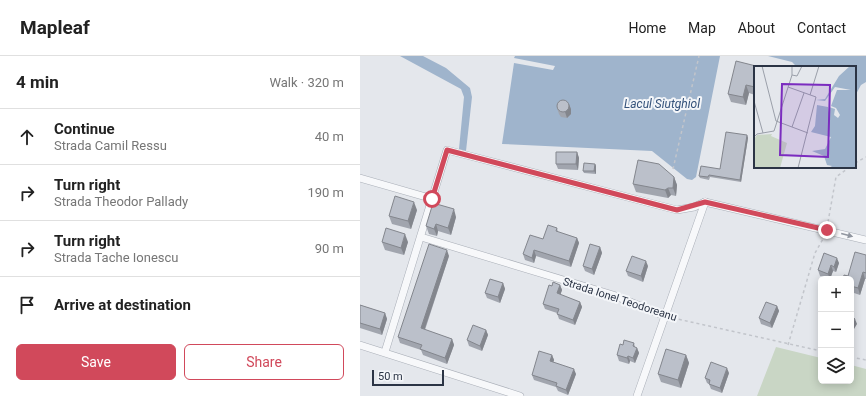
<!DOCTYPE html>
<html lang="en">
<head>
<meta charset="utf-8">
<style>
	body { margin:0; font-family:Roboto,sans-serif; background:#f2f2f2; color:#222 }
	.controls { position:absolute; right:12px; bottom:12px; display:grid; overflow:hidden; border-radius:6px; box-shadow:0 2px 10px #0003 }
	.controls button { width:36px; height:36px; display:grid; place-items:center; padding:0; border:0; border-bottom:1px solid #e0e0e0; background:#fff; color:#222; font:20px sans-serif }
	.scale { position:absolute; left:12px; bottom:10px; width:72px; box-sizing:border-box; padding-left:4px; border:2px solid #2b3445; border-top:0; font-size:11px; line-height:14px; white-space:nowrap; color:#2b3445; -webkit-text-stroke:3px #f4f6f9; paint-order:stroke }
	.stop { position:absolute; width:12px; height:12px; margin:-9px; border:3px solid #d1495b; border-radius:50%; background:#fff }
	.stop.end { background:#d1495b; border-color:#fff; box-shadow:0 1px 4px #0008 }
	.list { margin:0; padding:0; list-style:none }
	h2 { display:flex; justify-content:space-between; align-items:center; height:52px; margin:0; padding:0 16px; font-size:17px }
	h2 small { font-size:13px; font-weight:400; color:#767676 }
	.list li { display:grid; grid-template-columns:26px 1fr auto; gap:12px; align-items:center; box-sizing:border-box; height:56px; padding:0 16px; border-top:1px solid #e0e0e0 }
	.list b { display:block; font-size:15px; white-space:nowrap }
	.list p { margin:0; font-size:13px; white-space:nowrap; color:#767676 }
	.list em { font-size:13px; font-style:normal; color:#767676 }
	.actions { display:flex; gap:8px; padding:12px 16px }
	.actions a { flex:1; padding:9px 0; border:1px solid #d1495b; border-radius:6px; text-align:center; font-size:14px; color:#d1495b }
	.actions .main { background:#d1495b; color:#fff }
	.icon { flex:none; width:22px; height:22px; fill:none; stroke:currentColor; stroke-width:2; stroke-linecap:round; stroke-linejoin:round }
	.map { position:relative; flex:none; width:506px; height:340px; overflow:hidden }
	header { display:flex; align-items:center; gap:24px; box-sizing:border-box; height:56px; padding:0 20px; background:#fff; border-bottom:1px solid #e0e0e0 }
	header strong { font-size:19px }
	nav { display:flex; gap:22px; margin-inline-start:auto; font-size:14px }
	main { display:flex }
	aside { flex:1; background:#fff }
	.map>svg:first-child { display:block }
</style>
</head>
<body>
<header>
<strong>Mapleaf</strong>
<nav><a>Home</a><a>Map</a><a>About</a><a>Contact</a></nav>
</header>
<main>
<aside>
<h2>4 min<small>Walk · 320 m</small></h2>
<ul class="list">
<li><svg class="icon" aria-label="ahead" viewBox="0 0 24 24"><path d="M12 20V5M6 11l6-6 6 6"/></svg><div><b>Continue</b><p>Strada Camil Ressu</p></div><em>40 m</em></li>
<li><svg class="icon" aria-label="right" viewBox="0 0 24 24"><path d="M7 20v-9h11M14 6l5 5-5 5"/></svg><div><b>Turn right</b><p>Strada Theodor Pallady</p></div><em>190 m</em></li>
<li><svg class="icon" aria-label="right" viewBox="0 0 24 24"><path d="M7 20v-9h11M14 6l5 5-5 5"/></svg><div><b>Turn right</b><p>Strada Tache Ionescu</p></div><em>90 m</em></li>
<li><svg class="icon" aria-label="arrive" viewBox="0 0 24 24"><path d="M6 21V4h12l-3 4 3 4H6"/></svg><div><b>Arrive at destination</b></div></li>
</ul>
<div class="actions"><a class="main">Save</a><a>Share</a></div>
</aside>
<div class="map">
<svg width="506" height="340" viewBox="0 0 506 340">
	<rect width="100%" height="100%" fill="#e4e7ec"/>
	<!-- green -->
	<path fill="#c9d6c5" d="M416 291 461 302V325H491V309L506 313V340H397Z"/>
	<!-- water -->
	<g fill="#9fb4cc">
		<path d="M40 0H63L86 12 110 32 112 41 106 95 99 93 104 41 101 33Z"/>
		<path d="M155 0H360L336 121 332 124 327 123 292 95 142 88 154 7 193 14 195 10 154 2Z"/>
		<path d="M408 0H506V26L501 29 495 40V11H437L432 6Z"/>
	</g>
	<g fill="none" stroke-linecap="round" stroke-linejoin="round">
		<defs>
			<g id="street">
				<path d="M0 122 73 143"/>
				<path d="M345 146 506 184"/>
				<path d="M61 181 253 239 305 260"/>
				<path d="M0 289 160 340"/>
				<path d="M25 296 87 94 317 154 334 151 345 146"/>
				<path d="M277 340 345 146"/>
			</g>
		</defs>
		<!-- street casing -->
		<use href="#street" stroke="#a9aeb7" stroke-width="8"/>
		<!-- path -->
		<g stroke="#c2c5cb" stroke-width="1.5" stroke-dasharray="3 3" stroke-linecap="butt">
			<path d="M495 107 506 101"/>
			<path d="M313 113 339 0"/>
			<path d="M468 166 476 121 490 111"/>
			<path d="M313 262 461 295"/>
			<path d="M428 289 455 197 463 183"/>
			<path d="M491 301 506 304"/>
		</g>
		<!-- street -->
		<use href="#street" stroke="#f7f8fa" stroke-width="7"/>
	</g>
	<!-- wall -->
	<g fill="#a1a5ae">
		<path d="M395 11V39L389 37 386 49 371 46 368 38Z"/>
		<path d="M197 52 211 53V58L207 62 201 61 199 58Z"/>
		<path d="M387 79 388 82 381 126 350 121 349 124 340 122 339 120 360 113Z"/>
		<path d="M217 96 219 102 218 114 198 113 196 108Z"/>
		<path d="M235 108 236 110V118L224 117 223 115Z"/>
		<path d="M314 121 317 129 316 140 311 139 308 142 276 136 273 128Z"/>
		<path d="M57 154 51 173 32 168 29 160Z"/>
		<path d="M96 161 91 179 78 175 77 180 69 178 66 170Z"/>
		<path d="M197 172 198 176 217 182 219 187 211 211 176 200 174 207 165 204 163 198Z"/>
		<path d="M22 186H48L44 199 25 194Z"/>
		<path d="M240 191 242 197 234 219 225 215 223 210Z"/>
		<path d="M464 197 479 207 476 216 473 215 470 223 460 220 458 214Z"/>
		<path d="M506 199V223H505L500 239 491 236V223L488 220Z"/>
		<path d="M89 200 65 274 92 283 94 289 87 308 63 299 61 294 40 287 38 281Z"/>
		<path d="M288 210 283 226 268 220 266 215Z"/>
		<path d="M143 227 145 233 140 247 127 242 125 237Z"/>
		<path d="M200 229 202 234 200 239 220 246 222 251 215 269 199 263 197 257 185 253 183 248 192 230Z"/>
		<path d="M0 249 25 257 27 263 22 279 0 272Z"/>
		<path d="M417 250 419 255 412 272 401 268 399 262Z"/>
		<path d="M126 274 128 279 122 295 109 290 107 284Z"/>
		<path d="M274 287 275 291 277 292 279 297 275 307 270 305 269 308 259 305 257 299 263 289Z"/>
		<path d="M192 299 194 304 193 306 216 318 208 339 198 335 196 331 174 324 172 319Z"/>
		<path d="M326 299 329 307 321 332 301 326 298 318Z"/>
		<path d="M369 317 362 337 351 333 349 328 347 327 345 322Z"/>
	</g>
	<!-- shaded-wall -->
	<g fill="#83868d">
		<path d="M386 29 389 37 386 49 383 41Z"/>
		<path d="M209 48 211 53V58L207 62 205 56Z"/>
		<path d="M387 79 388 82 381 126 380 124Z"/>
		<path d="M217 96 219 102 218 114 216 108Z"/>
		<path d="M235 108 236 110V118L234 115Z"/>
		<path d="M314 121 317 129 316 140 313 132Z"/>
		<path d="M308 132 311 139 308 142 305 134Z"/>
		<path d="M54 146 57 154 51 173 48 165Z"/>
		<path d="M94 153 96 161 91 179 88 172Z"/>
		<path d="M76 168 78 175 77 180 74 173Z"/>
		<path d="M45 178 48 186 44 199 41 192Z"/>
		<path d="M217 182 219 187 211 211 209 205Z"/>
		<path d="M240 191 242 197 234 219 232 213Z"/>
		<path d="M87 194 89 200 63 278 61 272Z"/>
		<path d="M174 194 176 200 174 207 172 202Z"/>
		<path d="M477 202 479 207 476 216 474 211Z"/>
		<path d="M286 205 288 210 283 226 281 220Z"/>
		<path d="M471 209 473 215 470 223 468 218Z"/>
		<path d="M503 216 505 223 500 239 498 232Z"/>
		<path d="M143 227 145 233 140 247 138 241Z"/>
		<path d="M200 229 202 234 199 243 197 237Z"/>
		<path d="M220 246 222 251 215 269 213 264Z"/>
		<path d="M417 250 419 255 412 272 410 267Z"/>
		<path d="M25 257 27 263 22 279 20 273Z"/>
		<path d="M495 263 497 268 491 278V269Z"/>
		<path d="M126 274 128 279 122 295 120 290Z"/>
		<path d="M92 283 94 289 87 308 85 302Z"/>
		<path d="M277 292 279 297 275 307 273 302Z"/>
		<path d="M192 299 194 304 192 310 190 305Z"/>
		<path d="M326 299 329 307 321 332 318 324Z"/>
		<path d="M268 300 270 305 269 308 267 302Z"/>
		<path d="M367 312 369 317 362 337 360 332Z"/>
		<path d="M214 313 216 318 208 339 206 334Z"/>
	</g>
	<!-- building -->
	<g fill="#bbc0ca" stroke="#83868d">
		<path d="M376 5 400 11H395V31L386 29 383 41 368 38Z"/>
		<circle cx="203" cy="50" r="6"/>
		<path d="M366 76 387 79 380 124 349 119 348 121 339 120 341 110 360 113Z"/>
		<path d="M196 96H217L216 108H196Z"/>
		<path d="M278 104 299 108 314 121 313 132H308L305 134 273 128Z"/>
		<path d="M224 107 235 108 234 115H223Z"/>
		<path d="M35 140 54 146 48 165 29 160Z"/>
		<path d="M73 147 94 153 88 172 76 168 74 173 66 170Z"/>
		<path d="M188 169 197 172 196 175 217 182 209 205 174 194 172 202 163 198 170 179 183 183Z"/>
		<path d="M26 172 45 178 41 192 22 186Z"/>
		<path d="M69 188 87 194 61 272 92 283 85 302 60 293 62 289 38 281Z"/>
		<path d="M230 188 240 191 232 213 223 210Z"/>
		<path d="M495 196 506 199V217L503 216 498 232 491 230V223H483L484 219 488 220Z"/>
		<path d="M464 197 477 202 474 211 471 209 468 218 458 214Z"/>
		<path d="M272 200 286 205 281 220 266 215Z"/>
		<path d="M130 223 143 227 138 241 125 237Z"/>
		<path d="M193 226 200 229 197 237 220 246 213 264 197 258 199 253 183 248 189 229 192 230Z"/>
		<path d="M406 246 417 250 410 267 399 262Z"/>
		<path d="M0 249 25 257 20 273 0 267Z"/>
		<path d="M491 260 495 263 491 269Z"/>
		<path d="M113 269 126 274 120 290 107 284Z"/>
		<path d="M264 284 274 287 273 290 277 292 273 302 268 300 267 302 257 299 260 288 263 289Z"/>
		<path d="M306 293 326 299 318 324 298 318Z"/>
		<path d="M179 295 192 299 190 305 214 313 206 334 196 330 197 327 172 319Z"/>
		<path d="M351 306 367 312 360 332 349 328 350 324 345 322Z"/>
	</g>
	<!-- one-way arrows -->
	<defs><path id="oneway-solid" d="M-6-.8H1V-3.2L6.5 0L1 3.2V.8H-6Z"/></defs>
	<use fill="#9196a0" href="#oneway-solid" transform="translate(487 179) rotate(15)"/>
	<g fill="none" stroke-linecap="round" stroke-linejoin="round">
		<!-- route -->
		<path stroke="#d1495b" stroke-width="5" d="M72 143 87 94 317 154 345 146 467 174"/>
	</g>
	<g text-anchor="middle" stroke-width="4" stroke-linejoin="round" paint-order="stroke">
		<!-- street labels -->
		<g font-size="11" fill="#2b3445" stroke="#f4f6f9">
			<text transform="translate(260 243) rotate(18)" y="4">Strada Ionel Teodoreanu</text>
		</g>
		<!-- water labels -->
		<g font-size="12" font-style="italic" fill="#34527a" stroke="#f4f6f9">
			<text x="302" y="52">Lacul Siutghiol</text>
		</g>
	</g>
	<!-- overview -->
	<g transform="translate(394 10)">
		<rect width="102" height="102" fill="#e4e7ec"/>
		<path d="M18 68 17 70 33 77 26 102H0V73L3 69Z" fill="#c9d6c5"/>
		<path d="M96 0H102V102H75L78 100 73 99 70 90 58 85 71 83 77 71 57 66 61 60 63 39 74 41V47L75 41 81 43 80 49 84 52 86 49 82 42 77 40 83 24H97L81 21 71 35 62 34 71 33 85 10Z" fill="#9fb4cc"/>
		<path fill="none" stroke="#9a9fa9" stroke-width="1" d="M8 0 22 55 54 67M38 9 43 10 48 0M34 21 62 31 44 102M56 29 65 0M0 35 9 67M38 61 50 27M0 71 3 68 20 65 38 9V0"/>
		<path fill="#7b2cbf" fill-opacity="0.15" stroke="#7b2cbf" stroke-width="2" d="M28 18 76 19 74 91 26 89Z"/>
		<rect width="102" height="102" fill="none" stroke="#2b3445" stroke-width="2"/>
	</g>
</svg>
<div class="controls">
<button>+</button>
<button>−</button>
<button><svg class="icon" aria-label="layers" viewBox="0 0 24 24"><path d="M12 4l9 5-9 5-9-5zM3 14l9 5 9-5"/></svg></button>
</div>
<div class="scale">50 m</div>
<div class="stop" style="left:72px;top:143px"></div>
<div class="stop end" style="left:467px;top:174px"></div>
</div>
</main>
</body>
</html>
